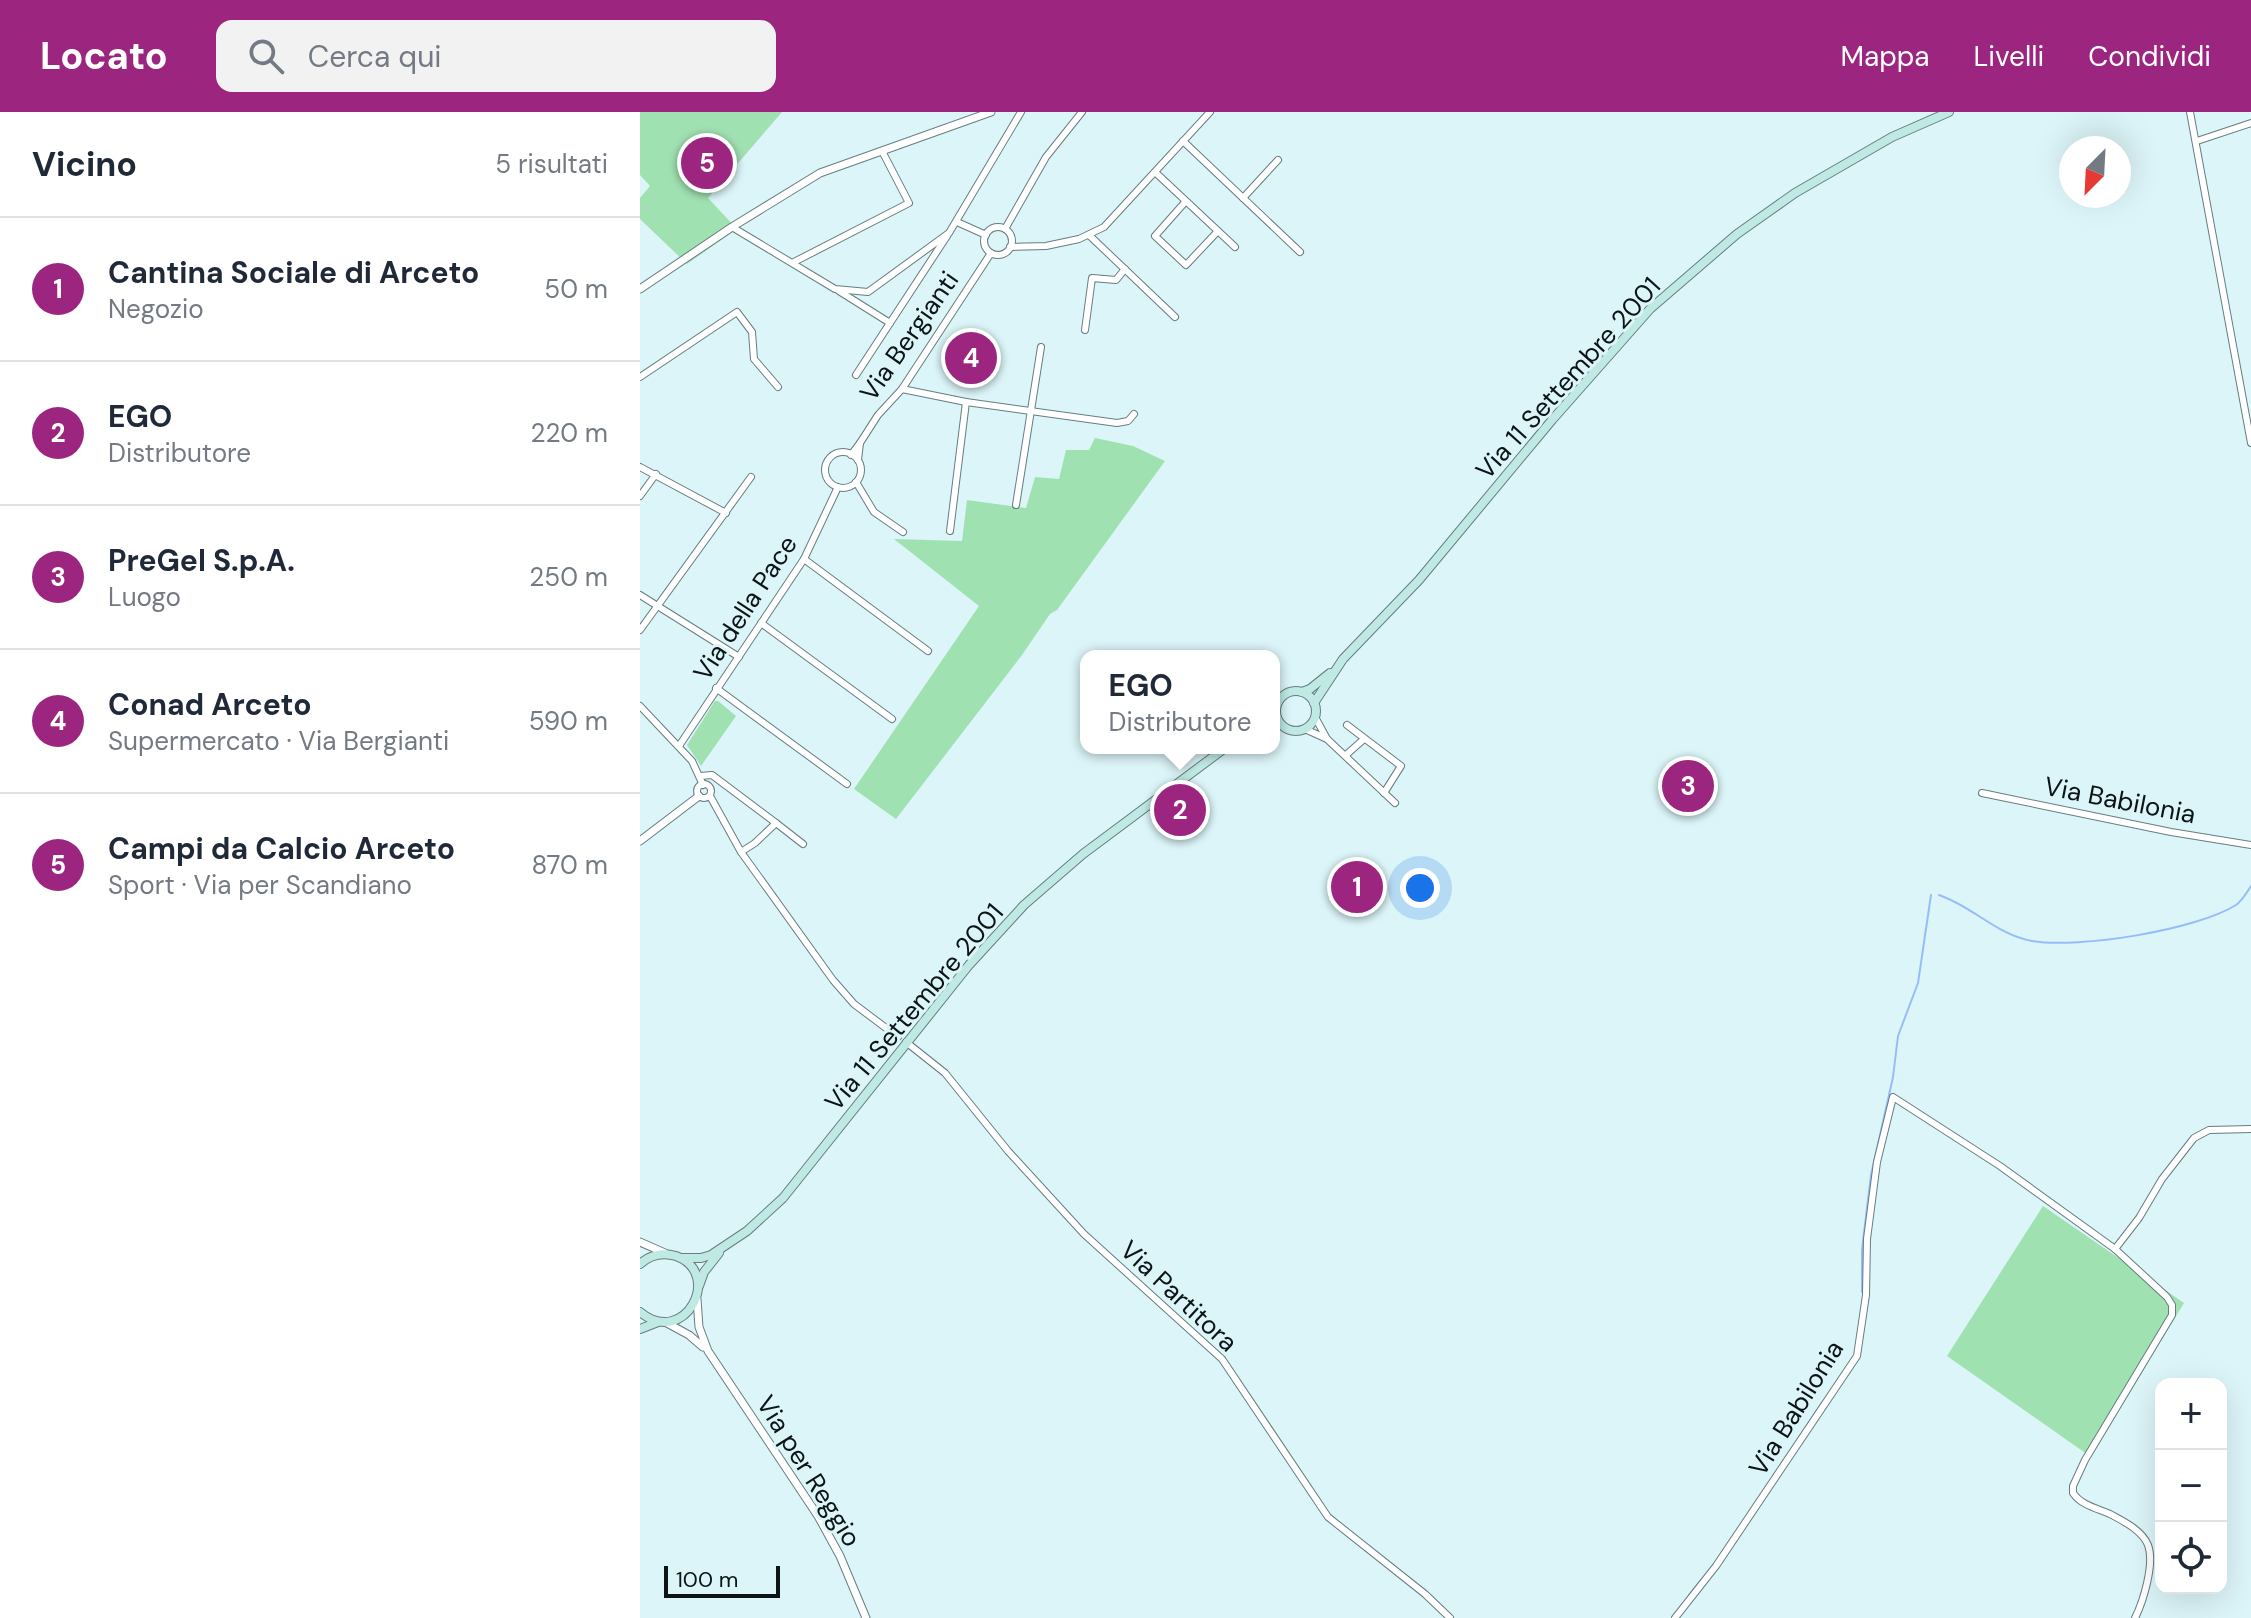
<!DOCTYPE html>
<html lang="it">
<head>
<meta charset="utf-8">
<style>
	body { margin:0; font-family:"DM Sans",sans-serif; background:#f2f2f3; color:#1f2937 }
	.controls { position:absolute; right:24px; bottom:24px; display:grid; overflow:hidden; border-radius:16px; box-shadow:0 8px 32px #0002 }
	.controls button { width:72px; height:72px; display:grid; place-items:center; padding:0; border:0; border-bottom:2px solid #e0e1e3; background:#fff; color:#1f2937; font:40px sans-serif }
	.compass { position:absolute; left:1419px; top:24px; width:72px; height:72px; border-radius:50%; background:#fff; box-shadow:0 8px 32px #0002; rotate:204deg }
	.scale { position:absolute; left:24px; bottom:20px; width:116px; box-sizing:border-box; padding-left:8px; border:4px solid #0c1415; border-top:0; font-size:22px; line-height:28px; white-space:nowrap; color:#0c1415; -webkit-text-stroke:6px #dcf5f8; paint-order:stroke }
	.you { position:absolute; left:780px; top:776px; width:28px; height:28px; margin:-20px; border:6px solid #fff; border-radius:50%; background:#1a73e8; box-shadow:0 0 0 12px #1a73e833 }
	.badge { display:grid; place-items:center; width:52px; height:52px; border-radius:50%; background:#9c257f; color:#fff; font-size:26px; font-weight:700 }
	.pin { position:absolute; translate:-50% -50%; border:4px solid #fff; box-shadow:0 2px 8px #0006 }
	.popup { position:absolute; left:440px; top:538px; width:200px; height:104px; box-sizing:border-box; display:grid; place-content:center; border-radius:16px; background:#fff; filter:drop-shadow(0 2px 6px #0005); font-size:26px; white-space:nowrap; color:#747a83 }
	.popup b { font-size:30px; color:#1f2937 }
	.popup::after { content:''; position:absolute; left:50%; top:100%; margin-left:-16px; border:16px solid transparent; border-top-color:#fff }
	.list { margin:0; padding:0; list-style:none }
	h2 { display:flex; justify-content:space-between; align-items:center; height:104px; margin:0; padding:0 32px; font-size:34px }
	h2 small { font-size:26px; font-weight:400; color:#747a83 }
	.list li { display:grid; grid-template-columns:52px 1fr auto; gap:24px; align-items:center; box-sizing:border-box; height:144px; padding:0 32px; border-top:2px solid #e0e1e3 }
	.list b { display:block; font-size:30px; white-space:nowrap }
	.list p { margin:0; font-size:26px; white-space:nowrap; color:#747a83 }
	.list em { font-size:26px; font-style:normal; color:#747a83 }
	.icon { flex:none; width:44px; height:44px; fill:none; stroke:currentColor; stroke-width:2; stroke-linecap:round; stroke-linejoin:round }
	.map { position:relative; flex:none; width:1611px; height:1506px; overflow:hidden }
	header { display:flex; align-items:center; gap:48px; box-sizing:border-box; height:112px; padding:0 40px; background:#9c257f; color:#fff }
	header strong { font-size:38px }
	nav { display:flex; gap:44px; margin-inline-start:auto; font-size:28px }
	.search { width:560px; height:72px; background:#f2f2f3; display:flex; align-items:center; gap:20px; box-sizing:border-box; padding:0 28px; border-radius:16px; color:#747a83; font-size:30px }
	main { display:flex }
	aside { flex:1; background:#fff }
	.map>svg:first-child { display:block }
</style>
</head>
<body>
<header>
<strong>Locato</strong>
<div class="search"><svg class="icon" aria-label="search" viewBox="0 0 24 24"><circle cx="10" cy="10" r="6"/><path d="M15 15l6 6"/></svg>Cerca qui</div>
<nav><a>Mappa</a><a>Livelli</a><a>Condividi</a></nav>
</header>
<main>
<aside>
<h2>Vicino<small>5 risultati</small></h2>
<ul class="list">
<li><span class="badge">1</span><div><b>Cantina Sociale di Arceto</b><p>Negozio</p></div><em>50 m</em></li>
<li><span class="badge">2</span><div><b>EGO</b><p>Distributore</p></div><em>220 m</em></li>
<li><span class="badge">3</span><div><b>PreGel S.p.A.</b><p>Luogo</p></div><em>250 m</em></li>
<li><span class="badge">4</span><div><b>Conad Arceto</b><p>Supermercato · Via Bergianti</p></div><em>590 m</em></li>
<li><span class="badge">5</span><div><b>Campi da Calcio Arceto</b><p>Sport · Via per Scandiano</p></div><em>870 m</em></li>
</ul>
</aside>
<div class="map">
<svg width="1611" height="1506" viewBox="0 0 1611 1506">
	<rect width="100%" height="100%" fill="#dcf5f8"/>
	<!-- green -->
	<g fill="#a0e1b2">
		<path d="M0 0H142L68 86 97 117 47 152 0 107V86L10 74 0 63Z"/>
		<path d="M455 326 493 334 525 349 417 498 410 502 382 543 256 707 214 677 339 494 254 427 322 429 327 388 386 396 395 365 419 367 426 338H449Z"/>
		<path d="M75 589H78L96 604 61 654 47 633Z"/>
		<path d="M1403 1094 1544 1191 1451 1345 1307 1244Z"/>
	</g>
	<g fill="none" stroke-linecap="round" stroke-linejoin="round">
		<!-- stream -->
		<g stroke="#96bdfb" stroke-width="2">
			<path d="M1299 783C1332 794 1357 823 1392 829 1439 837 1556 818 1596 793 1602 789 1607 780 1611 774"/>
			<path d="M1222 1180V1137L1231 1063 1253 965 1258 924 1278 871 1291 783"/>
			<path d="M1133 1364 1183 1289"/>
			<path d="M1049 1483 1061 1468"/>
		</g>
		<defs>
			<g id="minor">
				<path d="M1550 0 1611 331"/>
				<path d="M543 29 660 140"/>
				<path d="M1557 29 1611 11"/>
				<path d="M515 60 578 119 546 153 515 124 546 89"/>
				<path d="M603 86 638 48"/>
				<path d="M317 110 346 123"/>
				<path d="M92 115 195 177 228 180 309 121 381 0"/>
				<circle cx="358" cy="129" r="14"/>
				<path d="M365 117 406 45 442 0"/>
				<path d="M578 119 595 135"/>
				<path d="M450 124 535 205"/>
				<path d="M370 135 406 134 439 127 464 115 570 0"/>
				<path d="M154 150 269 91 242 39"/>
				<path d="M199 179 250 211 307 124"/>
				<path d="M445 218 452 166 476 168 485 157"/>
				<path d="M216 263 250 211"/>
				<path d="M0 265 97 200 112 220 114 247 138 275"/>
				<path d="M262 277 326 290 477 311 488 309 494 302"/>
				<path d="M220 331 238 303 262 277 351 141"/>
				<circle cx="203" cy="358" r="18"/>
				<path d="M211 343 220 331 218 348"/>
				<path d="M0 355 86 401"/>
				<path d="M216 370 234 400 263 420"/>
				<path d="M0 384 16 362"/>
				<path d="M376 393 401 235"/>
				<path d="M310 419 326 290"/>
				<path d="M164 447 288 539"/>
				<path d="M0 483 99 545"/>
				<path d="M121 511 252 607"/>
				<path d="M0 518 111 365"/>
				<path d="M76 576 207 672"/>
				<path d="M0 594 52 649 63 673"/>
				<path d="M707 613 761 654 744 681"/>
				<path d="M665 617 687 627 675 605"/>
				<path d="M687 627 755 691"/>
				<path d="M39 634 164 447 198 375"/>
				<path d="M706 643 724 627"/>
				<path d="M60 664 72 663 136 711"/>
				<circle cx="64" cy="679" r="7"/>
				<path d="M1342 681 1531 720 1611 733"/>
				<path d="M70 684 101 740 193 868 214 892 258 925"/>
				<path d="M101 740 115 731 136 711 163 732"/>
				<path d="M266 930 305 961 368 1039 444 1122 582 1247 688 1405 785 1482 810 1506"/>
				<path d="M1035 1506 1076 1454 1217 1244 1226 1183 1227 1127 1237 1050 1253 985 1360 1054 1475 1137"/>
				<path d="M1495 1506C1503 1490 1515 1452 1508 1433 1502 1418 1483 1409 1470 1402 1456 1396 1441 1393 1433 1381V1374L1445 1348 1532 1203V1193L1527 1185 1475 1137 1499 1106 1522 1067 1554 1026 1569 1018 1611 1017"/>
			</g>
			<g id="tertiary">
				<path d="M0 177 92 115 180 61 351 0"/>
				<path d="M0 729 59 684"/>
				<path d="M0 1130 25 1141"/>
				<path d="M57 1187 59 1215 68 1239 178 1404 200 1444 226 1506"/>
				<path d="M25 1210 49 1223 63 1235"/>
			</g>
			<g id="secondary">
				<circle cx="656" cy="599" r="20"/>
				<path d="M662 580 670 577 690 561"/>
				<path d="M674 591 703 547 779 468 912 308 1010 197 1097 122 1155 81 1252 25 1309 0"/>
				<path d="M41 1146H61L71 1143 107 1119 143 1086 329 853 384 793 443 742 585 636"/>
				<path d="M0 1152C10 1143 22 1140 36 1144 84 1161 45 1237 0 1200"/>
				<path d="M59 1174 64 1160 79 1141"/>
				<path d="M0 1217 18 1210"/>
			</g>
		</defs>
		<!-- minor casing -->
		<use href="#minor" stroke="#677d80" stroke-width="8"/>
		<!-- tertiary casing -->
		<use href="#tertiary" stroke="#677d80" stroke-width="9"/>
		<!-- secondary casing -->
		<use href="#secondary" stroke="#677d80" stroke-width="10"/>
		<!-- minor -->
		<use href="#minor" stroke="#fff" stroke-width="6"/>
		<!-- tertiary -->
		<use href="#tertiary" stroke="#fff" stroke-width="7"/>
		<!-- secondary -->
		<use href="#secondary" stroke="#bfeae3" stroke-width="8"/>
	</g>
	<g text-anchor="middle" stroke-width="6" stroke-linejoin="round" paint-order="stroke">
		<!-- street labels -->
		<g font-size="26" fill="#0c1415" stroke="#dcf5f8">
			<text transform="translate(269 224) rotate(-55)" y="9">Via Bergianti</text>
			<text transform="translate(928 266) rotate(-48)" y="9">Via 11 Settembre 2001</text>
			<text transform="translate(105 496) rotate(-57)" y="9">Via della Pace</text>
			<text transform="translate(1480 688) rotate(11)" y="9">Via Babilonia</text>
			<text transform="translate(274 895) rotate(-50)" y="9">Via 11 Settembre 2001</text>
			<text transform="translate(539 1184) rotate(43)" y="9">Via Partitora</text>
			<text transform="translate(1156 1296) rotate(-58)" y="9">Via Babilonia</text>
			<text transform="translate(169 1359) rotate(58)" y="9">Via per Reggio</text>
		</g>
	</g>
</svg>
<div class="controls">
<button>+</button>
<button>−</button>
<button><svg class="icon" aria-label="locate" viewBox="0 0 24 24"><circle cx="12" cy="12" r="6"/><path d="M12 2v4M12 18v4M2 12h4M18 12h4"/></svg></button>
</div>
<svg class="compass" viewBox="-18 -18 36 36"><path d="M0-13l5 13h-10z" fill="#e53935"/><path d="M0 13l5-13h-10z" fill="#747a83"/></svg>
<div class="scale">100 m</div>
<div class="you"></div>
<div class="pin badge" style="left:717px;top:775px">1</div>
<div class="pin badge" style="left:540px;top:698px">2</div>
<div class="popup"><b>EGO</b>Distributore</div>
<div class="pin badge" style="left:1048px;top:674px">3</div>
<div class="pin badge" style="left:331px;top:246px">4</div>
<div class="pin badge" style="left:67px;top:51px">5</div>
</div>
</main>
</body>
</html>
